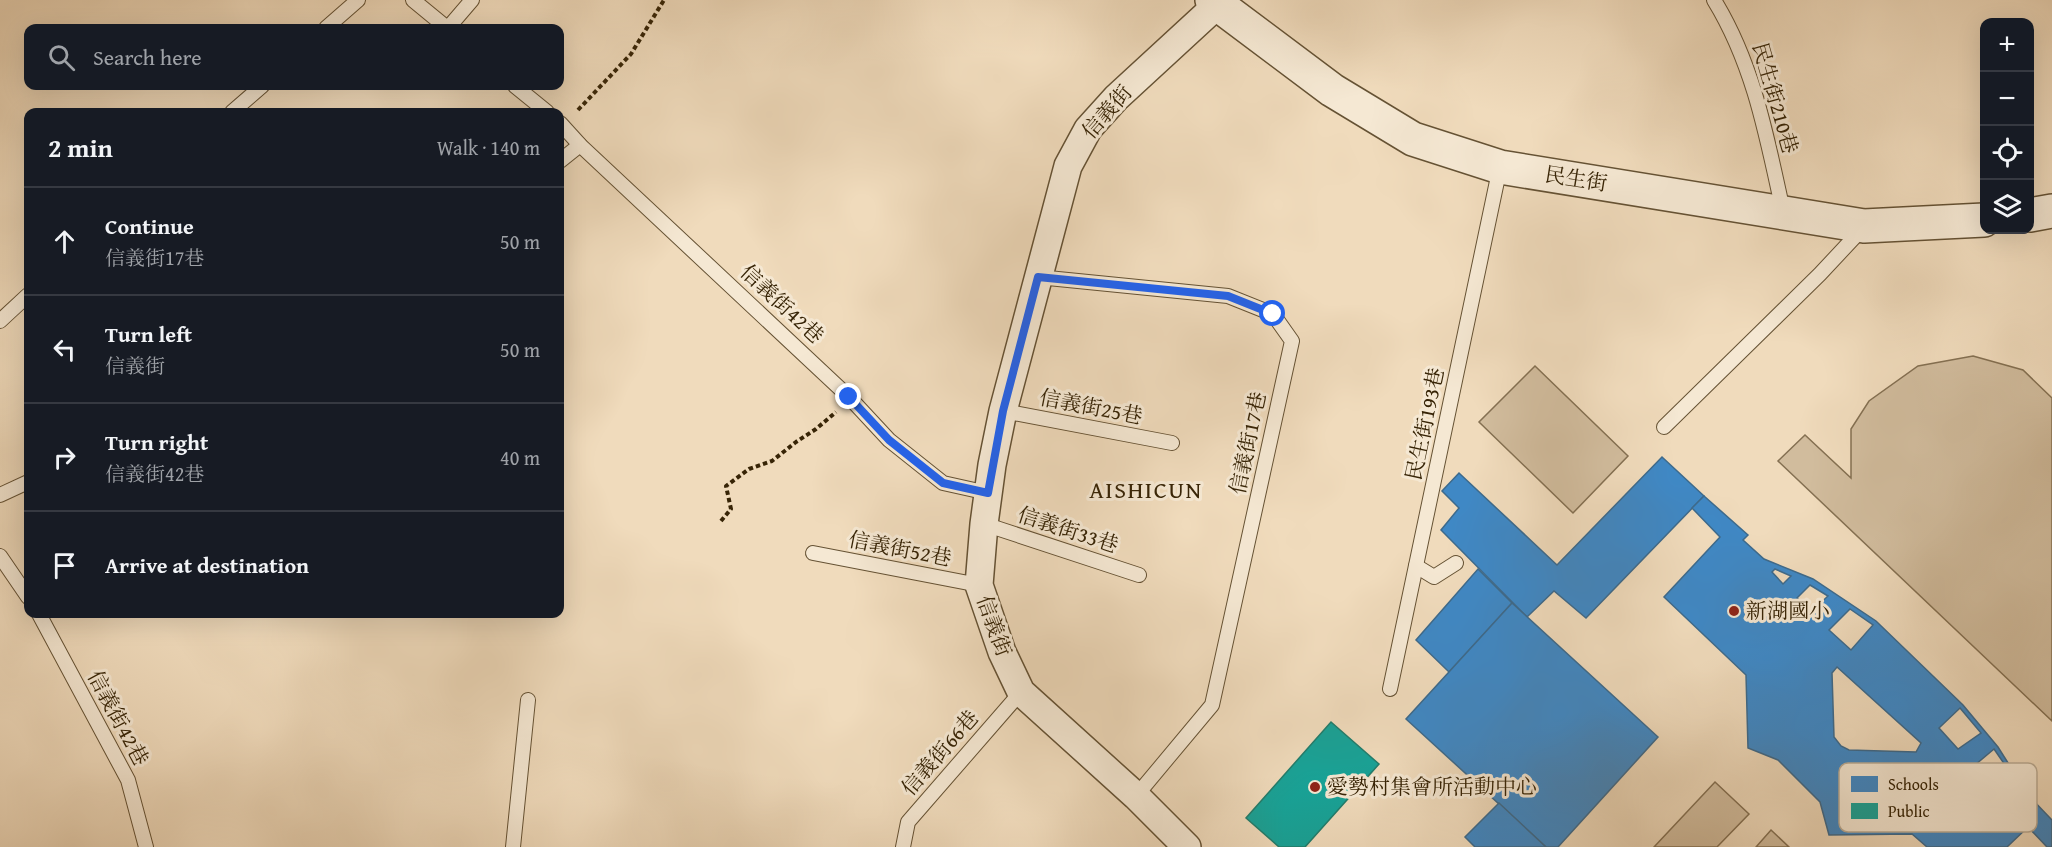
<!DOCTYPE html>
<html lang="en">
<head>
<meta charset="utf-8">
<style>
	body { margin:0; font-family:"Gentium Book Plus","Noto Serif TC",serif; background:#242831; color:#f1f3f6 }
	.controls { position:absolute; right:18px; top:18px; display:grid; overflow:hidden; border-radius:12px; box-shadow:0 6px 24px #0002 }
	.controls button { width:54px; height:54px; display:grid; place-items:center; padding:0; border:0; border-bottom:2px solid #363941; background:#171b24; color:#f1f3f6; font:30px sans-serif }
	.stop { position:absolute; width:18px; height:18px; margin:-14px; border:4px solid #2563eb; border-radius:50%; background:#fff }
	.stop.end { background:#2563eb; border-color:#fff; box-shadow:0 2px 6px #0008 }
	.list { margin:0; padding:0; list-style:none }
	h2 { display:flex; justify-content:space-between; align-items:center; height:78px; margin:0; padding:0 24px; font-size:26px }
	h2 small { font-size:20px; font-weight:400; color:#9ea1a6 }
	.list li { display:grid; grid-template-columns:39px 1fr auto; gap:18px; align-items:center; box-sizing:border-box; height:108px; padding:0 24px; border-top:2px solid #363941 }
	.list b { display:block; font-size:22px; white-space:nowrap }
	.list p { margin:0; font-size:20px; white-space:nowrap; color:#9ea1a6 }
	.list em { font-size:20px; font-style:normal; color:#9ea1a6 }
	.icon { flex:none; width:33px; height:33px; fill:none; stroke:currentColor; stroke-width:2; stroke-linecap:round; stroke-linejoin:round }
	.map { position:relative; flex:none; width:2052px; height:847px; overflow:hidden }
	.search { position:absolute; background:#171b24; box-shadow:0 6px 24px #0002; left:24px; top:24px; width:540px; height:66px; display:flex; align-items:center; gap:15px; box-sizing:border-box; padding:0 21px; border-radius:12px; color:#9ea1a6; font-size:22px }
	.panel { position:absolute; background:#171b24; box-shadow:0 6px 24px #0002; left:24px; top:108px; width:540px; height:510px; border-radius:12px }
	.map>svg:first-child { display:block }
</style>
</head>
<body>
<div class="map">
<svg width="2052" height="847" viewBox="0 0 2052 847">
	<rect width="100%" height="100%" fill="#f0dbbc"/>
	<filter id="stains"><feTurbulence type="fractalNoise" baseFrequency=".00333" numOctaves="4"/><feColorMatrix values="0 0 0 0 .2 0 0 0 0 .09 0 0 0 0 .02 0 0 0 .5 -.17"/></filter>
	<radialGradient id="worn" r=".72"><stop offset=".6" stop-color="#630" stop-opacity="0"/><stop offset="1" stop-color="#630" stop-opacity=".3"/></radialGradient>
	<!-- green -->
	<g fill="#d1bc9d" stroke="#847052" stroke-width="1.5">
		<path d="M1973 356 2023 370 2052 398V721L1778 461 1805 435 1851 478V429L1869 401 1918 366Z"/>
		<path d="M1535 366 1628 456 1573 513 1479 422Z"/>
		<path d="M1715 782 1749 814 1717 847H1654Z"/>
		<path d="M1771 830 1789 847H1756Z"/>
	</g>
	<!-- schools -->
	<g fill="#3f88c5" stroke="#3d6a8c" stroke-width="1.5" fill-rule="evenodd">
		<path d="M1662 457 1704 496 1586 618 1554 591 1527 617 1441 530 1459 508 1442 491 1459 473 1557 565Z"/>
		<path d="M1704 496 1748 535 1743 540 1764 559 1813 579 1876 621 1963 705 1998 747 2029 796 2052 820V847H2047L2028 827 2007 847H1927L1912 834 1829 835 1820 802 1778 760 1748 748 1746 675 1664 597 1720 537 1692 508ZM1775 569 1791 576 1783 584 1772 572ZM1810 585 1828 596 1811 612 1797 598ZM1850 609 1873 625 1851 650 1829 630ZM1837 667 1921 743 1916 752 1849 750 1841 746 1834 737 1832 673ZM1960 708 1981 733 1958 749 1939 728ZM1994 749 2005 765 1988 778 1975 765ZM2016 783 2023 797 2014 804 2005 795Z"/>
		<path d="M1478 569 1512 603 1449 672 1416 640Z"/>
		<path d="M1512 603 1658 737 1558 847H1546L1406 719Z"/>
		<path d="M1499 803 1546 847H1475L1465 837Z"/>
	</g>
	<!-- public -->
	<path fill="#17a398" stroke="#217d6c" stroke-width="1.5" d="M1331 722 1379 764 1305 847H1279L1246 818Z"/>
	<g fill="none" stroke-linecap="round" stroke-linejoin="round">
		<defs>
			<g id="service">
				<path d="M413 0 447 28"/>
				<path d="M1714 0C1754 65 1767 138 1783 211"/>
				<path d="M326 28 358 0"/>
				<path d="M448 28 472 0"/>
				<path d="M515 86 547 112"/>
				<path d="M232 112 262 86"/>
				<path d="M560 123 580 145 849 397 889 440 943 483 988 493"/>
				<path d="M560 161 580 145"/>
				<path d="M1038 277 1228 296 1273 314 1292 341 1212 705 1136 796"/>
				<path d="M0 321 28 295"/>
				<path d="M1003 411 1172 443"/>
				<path d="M1664 427 1820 274 1863 228"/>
				<path d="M0 495 28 482"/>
				<path d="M984 524 1139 575"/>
				<path d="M813 553 979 585"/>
				<path d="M0 556 28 597"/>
				<path d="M1416 566 1434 577 1456 563"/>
				<path d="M39 614 128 780 146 847"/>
				<path d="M1390 689 1500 167"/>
				<path d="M513 847 528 700"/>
				<path d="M903 847 908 822 1021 692"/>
			</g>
			<path id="minor" d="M1187 847 1136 796 1021 692 1002 652 979 585 984 524 992 465 1003 411 1068 166 1088 129 1116 98 1217 5"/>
			<g id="tertiary">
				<path d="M1212 0 1332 90 1413 139 1500 167 1864 226 1984 220"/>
				<path d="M2030 215 2052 211"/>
			</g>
		</defs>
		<!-- service casing -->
		<use href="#service" stroke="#655234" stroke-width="16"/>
		<!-- minor casing -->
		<use href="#minor" stroke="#655234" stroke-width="30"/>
		<!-- tertiary casing -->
		<use href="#tertiary" stroke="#655234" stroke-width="36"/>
		<!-- path -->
		<g stroke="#372406" stroke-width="4" stroke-dasharray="4.5 3" stroke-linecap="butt">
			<path d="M578 110 631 54 664 0"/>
			<path d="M721 521 731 509 726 486 749 469 772 461 796 442 816 429 836 412"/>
		</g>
		<!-- service -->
		<use href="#service" stroke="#f5e8d3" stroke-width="14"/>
		<!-- minor -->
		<use href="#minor" stroke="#f5e8d3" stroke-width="27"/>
		<!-- tertiary -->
		<use href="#tertiary" stroke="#f5e8d3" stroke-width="33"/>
	</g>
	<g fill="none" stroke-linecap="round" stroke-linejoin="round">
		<!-- route -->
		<path stroke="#2563eb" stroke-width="8" d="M849 397 889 440 943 483 988 493 1003 411 1038 277 1228 296 1273 314"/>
	</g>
	<!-- markers -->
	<g fill="#8f2418" stroke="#f5e8d3" stroke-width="2">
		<circle cx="1734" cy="611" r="6"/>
		<circle cx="1315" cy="787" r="6"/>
	</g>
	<g text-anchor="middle" stroke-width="6" stroke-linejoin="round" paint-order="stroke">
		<!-- street labels -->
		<g font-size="21" fill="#372406" stroke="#f5e8d3">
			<text transform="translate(1775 98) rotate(74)" y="7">民生街210巷</text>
			<text transform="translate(1107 112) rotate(-49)" y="7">信義街</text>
			<text transform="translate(1576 179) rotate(9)" y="7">民生街</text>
			<text transform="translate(782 304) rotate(43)" y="7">信義街42巷</text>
			<text transform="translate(1091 407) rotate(11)" y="7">信義街25巷</text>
			<text transform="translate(1425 424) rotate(-78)" y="7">民生街193巷</text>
			<text transform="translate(1248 443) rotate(-78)" y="7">信義街17巷</text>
			<text transform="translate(1068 530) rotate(18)" y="7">信義街33巷</text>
			<text transform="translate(900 549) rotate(11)" y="7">信義街52巷</text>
			<text transform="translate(994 626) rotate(70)" y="7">信義街</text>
			<text transform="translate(118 718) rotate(62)" y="7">信義街42巷</text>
			<text transform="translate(940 753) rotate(-49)" y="7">信義街66巷</text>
		</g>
		<!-- poi labels -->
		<g font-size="21" fill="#372406" stroke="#f5e8d3" text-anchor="start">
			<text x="1746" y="618">新湖國小</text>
			<text x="1327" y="794">愛勢村集會所活動中心</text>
		</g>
		<!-- quarter labels -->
		<g font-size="24" letter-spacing="1.5" fill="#372406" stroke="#f5e8d3">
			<text x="1146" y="498">AISHICUN</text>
		</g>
	</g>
	<!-- legend -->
	<rect x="1839" y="763" width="198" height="69" rx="9" fill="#f5e8d3" stroke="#bcad96" stroke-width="1.5"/>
	<rect x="1851" y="776" width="27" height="16" fill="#3f88c5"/>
	<rect x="1851" y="803" width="27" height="16" fill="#17a398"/>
	<g font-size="16" fill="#372406">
		<text x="1888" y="790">Schools</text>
		<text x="1888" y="817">Public</text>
	</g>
	<rect width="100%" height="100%" filter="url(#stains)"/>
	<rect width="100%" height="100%" fill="url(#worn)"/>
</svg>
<div class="controls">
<button>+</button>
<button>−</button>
<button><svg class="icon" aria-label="locate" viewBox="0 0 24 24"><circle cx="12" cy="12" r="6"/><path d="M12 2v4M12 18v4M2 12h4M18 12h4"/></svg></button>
<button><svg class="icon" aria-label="layers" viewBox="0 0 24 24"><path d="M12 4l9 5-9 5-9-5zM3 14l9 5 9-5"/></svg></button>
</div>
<div class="stop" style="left:1273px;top:314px"></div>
<div class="stop end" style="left:849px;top:397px"></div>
<div class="search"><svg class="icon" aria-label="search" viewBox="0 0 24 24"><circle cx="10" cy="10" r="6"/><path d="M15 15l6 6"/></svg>Search here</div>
<section class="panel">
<h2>2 min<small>Walk · 140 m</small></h2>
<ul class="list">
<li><svg class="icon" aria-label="ahead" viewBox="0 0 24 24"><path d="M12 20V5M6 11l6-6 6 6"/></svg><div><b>Continue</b><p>信義街17巷</p></div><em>50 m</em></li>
<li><svg class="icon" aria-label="left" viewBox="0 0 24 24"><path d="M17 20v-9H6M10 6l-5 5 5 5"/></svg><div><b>Turn left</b><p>信義街</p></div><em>50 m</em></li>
<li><svg class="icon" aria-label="right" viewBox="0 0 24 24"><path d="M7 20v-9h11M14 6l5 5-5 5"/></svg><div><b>Turn right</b><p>信義街42巷</p></div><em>40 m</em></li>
<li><svg class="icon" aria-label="arrive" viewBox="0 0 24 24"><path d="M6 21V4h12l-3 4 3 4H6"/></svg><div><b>Arrive at destination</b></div></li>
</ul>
</section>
</div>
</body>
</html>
